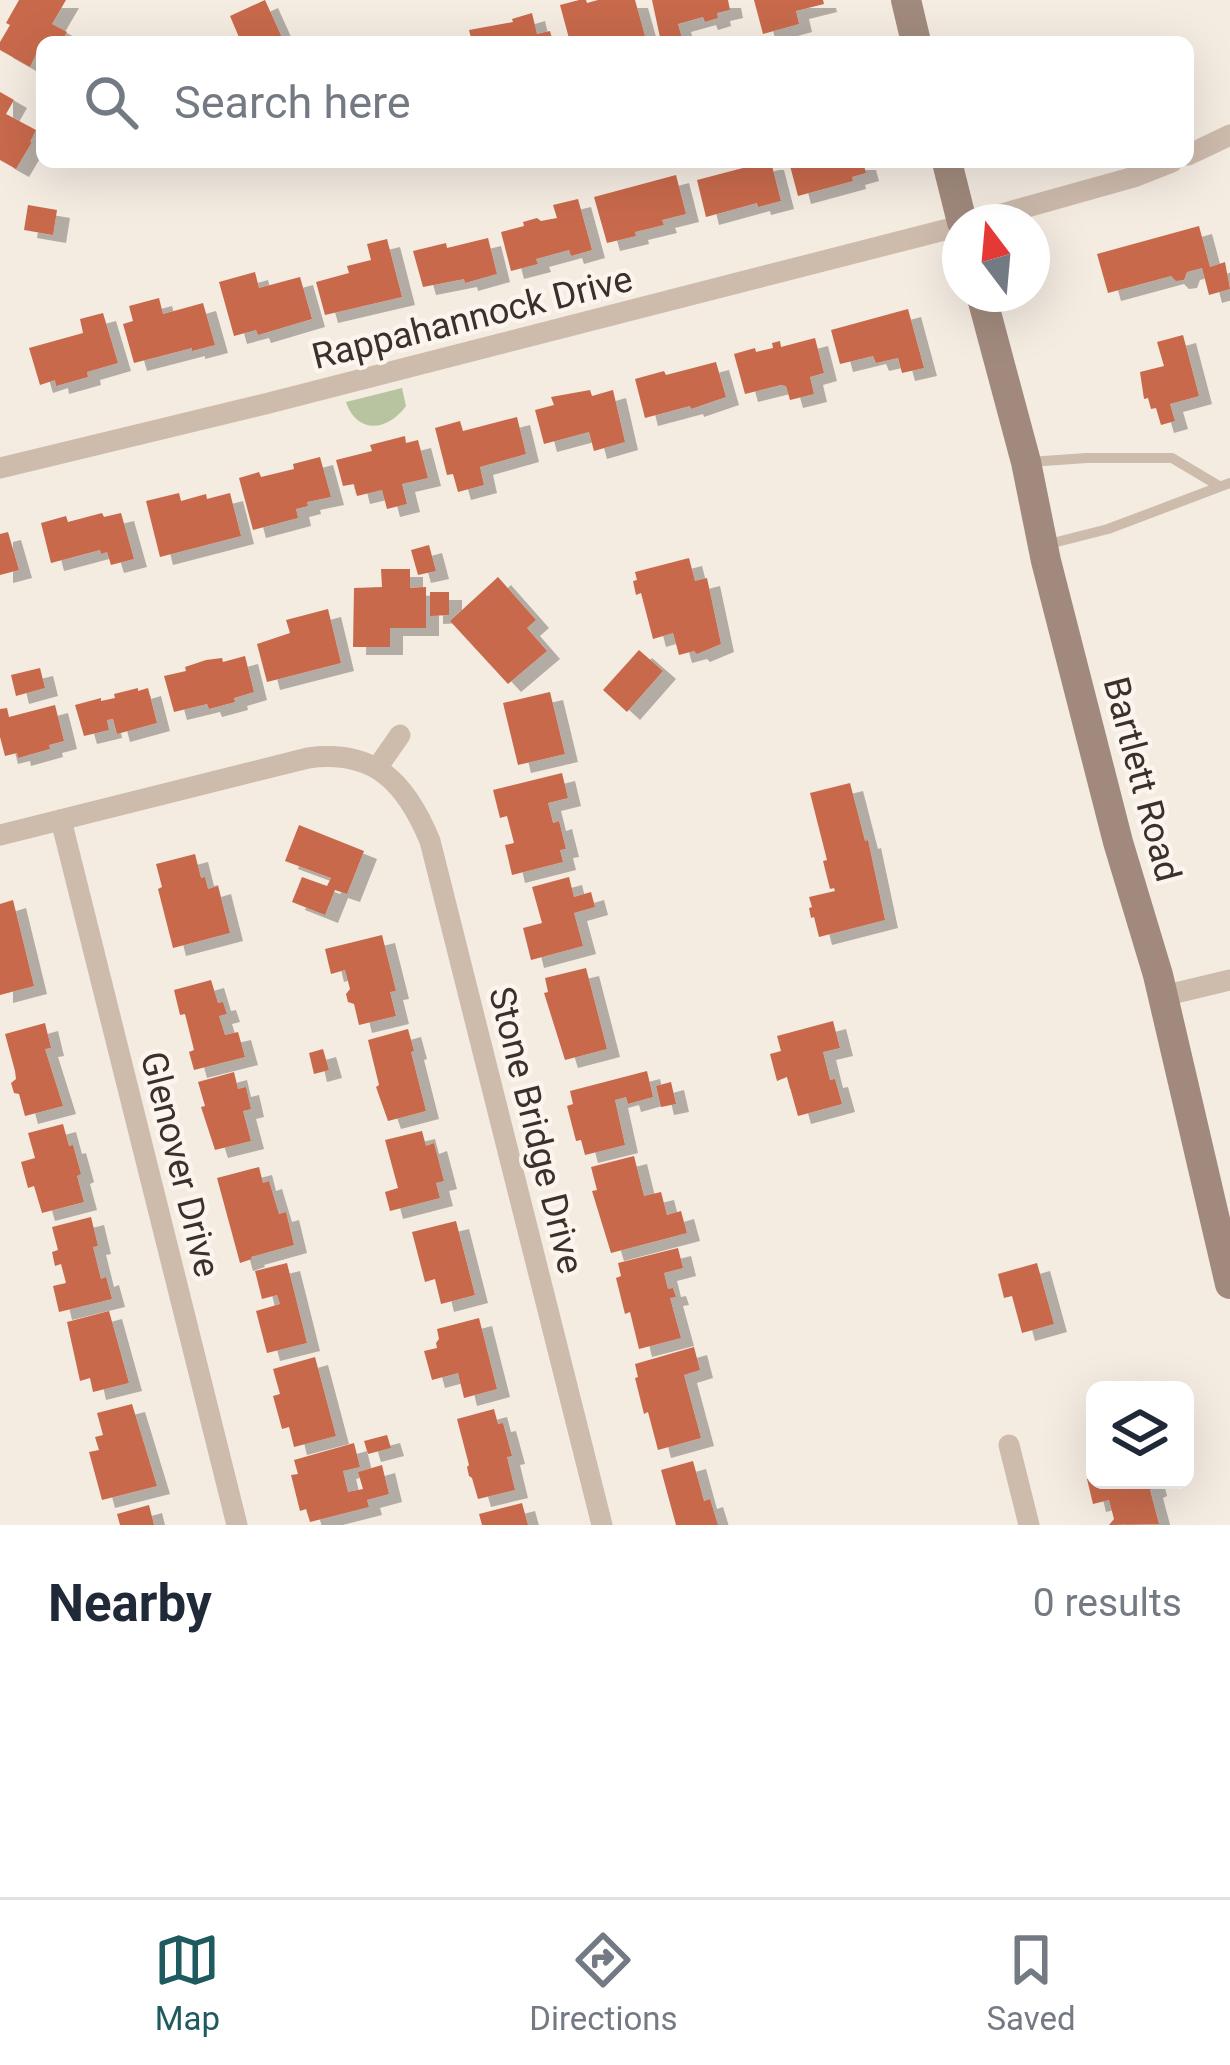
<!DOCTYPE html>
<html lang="en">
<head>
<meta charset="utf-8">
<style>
	body { margin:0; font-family:Roboto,sans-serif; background:#f2f2f3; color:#1f2937 }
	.controls { position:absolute; right:36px; bottom:36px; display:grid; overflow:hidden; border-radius:18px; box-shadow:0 12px 48px #0002 }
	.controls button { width:108px; height:108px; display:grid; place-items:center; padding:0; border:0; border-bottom:3px solid #e0e1e3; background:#fff; color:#1f2937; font:60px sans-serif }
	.compass { position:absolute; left:942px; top:204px; width:108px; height:108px; border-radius:50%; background:#fff; box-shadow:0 12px 48px #0002; rotate:344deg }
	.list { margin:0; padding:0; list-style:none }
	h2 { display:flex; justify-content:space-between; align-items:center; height:156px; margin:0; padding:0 48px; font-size:51px }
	h2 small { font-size:39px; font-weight:400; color:#747a83 }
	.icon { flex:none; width:66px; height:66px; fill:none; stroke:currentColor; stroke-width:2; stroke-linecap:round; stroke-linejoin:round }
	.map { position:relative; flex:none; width:1230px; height:1525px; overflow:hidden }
	.search { position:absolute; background:#fff; box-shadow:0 12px 48px #0002; left:36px; right:36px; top:36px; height:132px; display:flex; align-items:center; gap:30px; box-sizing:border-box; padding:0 42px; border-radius:18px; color:#747a83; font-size:45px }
	.sheet { height:372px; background:#fff }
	nav { display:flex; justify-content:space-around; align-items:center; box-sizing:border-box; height:168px; border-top:3px solid #e0e1e3; background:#fff; font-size:33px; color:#747a83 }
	nav a { display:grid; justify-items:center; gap:6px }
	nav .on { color:#1f5a5e }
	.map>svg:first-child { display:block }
</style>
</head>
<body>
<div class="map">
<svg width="1230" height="1525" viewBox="0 0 1230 1525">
	<defs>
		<filter id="shadow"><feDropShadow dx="13" dy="8" stdDeviation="0" flood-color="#0004"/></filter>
	</defs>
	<rect width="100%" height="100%" fill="#f4ebe1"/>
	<!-- green -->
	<path fill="#b8c4a0" d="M402 388 406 406C388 431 357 435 346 402Z"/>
	<!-- building -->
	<g fill="#c8694b" filter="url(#shadow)">
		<path d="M19 0H66L52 24 67 32 61 42H42L30 67 0 50V42L10 25 6 23Z"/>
		<path d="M265 0 284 42H241L230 16Z"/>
		<path d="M579 0H586L587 3 598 0H635L645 36 622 42H570L560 5Z"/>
		<path d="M652 0H728L730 10 717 13 718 18 705 22 703 17 678 24 683 42H661Z"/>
		<path d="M754 0H823L824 4 796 11 799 24 763 34Z"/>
		<path d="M532 13 537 34 550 31 553 42H472L469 30 513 22 512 19Z"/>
		<path d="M0 92 14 100 6 114 36 130 30 142H32L16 169 0 160Z"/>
		<path d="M766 162H771L781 201 758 207 757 203 706 217 697 180Z"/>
		<path d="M789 162H863L866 173 852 177 853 181 798 196Z"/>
		<path d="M676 175 686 214 662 220 664 225 635 232 636 236 607 243 594 197Z"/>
		<path d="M578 199 592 250 571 256 569 250 536 259 538 264 511 271 501 232 524 226 523 222 537 218 541 221 557 218 553 205Z"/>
		<path d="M28 205 57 210 53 235 24 230Z"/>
		<path d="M1199 226 1210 267 1225 262 1230 289 1209 295 1202 268 1187 272 1184 280 1176 281 1171 276 1108 293 1097 254Z"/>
		<path d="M488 238 497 274 465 283 464 279 423 287 413 251 446 243 447 248Z"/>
		<path d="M387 239 402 297 325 315 316 282 349 273 347 266 371 260 367 244Z"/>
		<path d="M255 272 259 288 300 277 312 319 258 335 256 330 234 336 219 282Z"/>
		<path d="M159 298 163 314 203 303 215 345 192 351V348L134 363 123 324 133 321 129 306Z"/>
		<path d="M908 309 924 368 902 373 898 358 876 363 873 356 840 364 831 330Z"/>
		<path d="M103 313 118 363 87 372 88 377 56 386 55 380 40 385 29 348 83 333 80 319Z"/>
		<path d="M1183 335 1199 396 1170 404 1175 421 1161 425 1156 408 1151 409 1148 398 1144 399 1140 372 1164 366 1157 342Z"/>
		<path d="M815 338 824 373 810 377 814 394 790 400 786 386 781 385 745 394 734 354 755 348 756 352 773 348 772 343 780 341 781 347Z"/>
		<path d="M716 362 726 397 691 409 690 406 645 418 635 379 664 371 666 375Z"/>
		<path d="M590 390 592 396 613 390 625 442 594 451 589 432 544 444 535 410 554 405 551 397Z"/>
		<path d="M517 417 526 454 480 467 484 485 458 492 453 474 447 475 435 428 460 421 463 431Z"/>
		<path d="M405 436 406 443 418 440 428 478 402 484 407 504 387 509 382 490 357 496 354 484 343 486 336 460 372 451 370 445Z"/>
		<path d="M320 457 331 497 307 502 308 506 296 509 298 518 253 530 239 478 259 472 261 477 294 469 293 464Z"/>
		<path d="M179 493 181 501 206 494 207 499 230 493 241 536 160 557 146 501Z"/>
		<path d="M102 513 104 517 121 513 134 559 111 565 107 552 101 554 100 550 51 563 41 523 66 516 68 522Z"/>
		<path d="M8 532 19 570 0 575V534Z"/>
		<path d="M429 545 436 571 418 575 411 550Z"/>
		<path d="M689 558 695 581 707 578 721 644 697 654 694 651 679 655 673 633 653 639 641 593 636 595 633 581 637 580 635 572Z"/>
		<path d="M381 569H410V588L426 587V628H390V647H353L354 588 382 587Z"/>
		<path d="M498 577 536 620 527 628 547 651 508 684 450 621Z"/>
		<path d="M430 592H449V615L430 616Z"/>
		<path d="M328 609 341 663 267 682 257 644 290 633 286 620Z"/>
		<path d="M639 650 663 671 627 712 603 690Z"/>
		<path d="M245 656 254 692 234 698 235 702 209 709 207 704 174 712 164 676 186 671 185 667 206 660 222 658 223 662Z"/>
		<path d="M40 668 45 688 16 696 11 675Z"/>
		<path d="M138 688V691L148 688 157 723 117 734 113 719 107 720 109 730 84 736 75 705 101 698V701L115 698 114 694Z"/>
		<path d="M550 692 565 754 518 765 503 703Z"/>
		<path d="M55 705 64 741 49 745 50 749 18 758 17 753 5 756 0 737V709L7 708 9 717Z"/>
		<path d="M562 773 568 798 548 803 553 823 559 821 566 849 560 850 563 862 512 875 505 845 514 843 507 816 500 818 493 790Z"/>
		<path d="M850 783 865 841 868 840 885 920 819 937 814 917 811 918 809 908 812 907 809 897 835 891 834 888 830 889 823 861 827 860 810 793Z"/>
		<path d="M299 825 364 851 347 894 335 890 325 915 292 902 302 877 327 886 331 878 285 861Z"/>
		<path d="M195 854 201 878 205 877 208 889 218 886 230 933 173 948 158 889 162 887 156 864Z"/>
		<path d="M569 877 574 897 591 892 595 907 574 913 583 946 531 960 523 928 542 923 532 887Z"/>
		<path d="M13 900 34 986 0 995V904Z"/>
		<path d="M382 935 396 991 390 992 396 1016 359 1025 354 1004 348 1002 346 994 350 989 345 970 331 974 325 949Z"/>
		<path d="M586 968 607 1049 565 1060 544 993 548 992 545 978Z"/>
		<path d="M211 980 218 1003 223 1002 227 1014 219 1016 225 1035 238 1032 245 1057 194 1070 189 1052 194 1050 185 1014 180 1015 174 990Z"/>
		<path d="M833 1021 840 1048 823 1052 830 1080 835 1079 842 1104 798 1116 787 1077 777 1081 770 1054 781 1051 777 1036Z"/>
		<path d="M45 1023 51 1048 45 1049 63 1106 25 1116 19 1094 14 1093 11 1083 16 1079 15 1071 5 1034Z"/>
		<path d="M408 1029 414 1051 411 1052 426 1111 388 1121 376 1087 379 1085 368 1040Z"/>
		<path d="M323 1049 329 1070 314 1074 309 1053Z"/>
		<path d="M647 1071 653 1097 628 1104 626 1097 615 1100 625 1145 585 1155 581 1140 576 1141 567 1106 573 1104 570 1091Z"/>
		<path d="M234 1072 238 1089 246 1087 251 1109 243 1111 251 1141 215 1150 201 1107 205 1106 198 1082Z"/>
		<path d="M671 1082 676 1104 661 1107 656 1086Z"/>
		<path d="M63 1124 69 1146 73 1145 81 1174 77 1176 84 1202 42 1213 34 1186 28 1188 21 1162 35 1158 28 1133Z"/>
		<path d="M422 1131 426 1146 434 1143 444 1181 436 1183 440 1198 390 1211 385 1192 398 1188 385 1140Z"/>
		<path d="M634 1156 644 1196 661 1192 667 1215 681 1211 687 1233 611 1253 592 1191 597 1190 591 1167Z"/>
		<path d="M259 1167 263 1183 269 1181 279 1214 286 1212 294 1245 251 1257 252 1259 240 1263 217 1178Z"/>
		<path d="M91 1217 98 1246 93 1247 101 1279 106 1277 112 1299 59 1312 53 1286 66 1283 61 1264 55 1266 52 1252 58 1250 52 1227Z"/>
		<path d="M456 1221 475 1295 441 1304 435 1279 425 1282 412 1232Z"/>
		<path d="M678 1248 683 1268 664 1273 668 1289 673 1288 676 1297 670 1298 681 1338 639 1349 630 1312 625 1314 616 1278 621 1276 618 1263Z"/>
		<path d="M287 1263 307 1343 267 1353 256 1311 280 1304 277 1295 262 1299 255 1271Z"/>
		<path d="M1037 1263 1054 1324 1022 1333 1012 1296 1004 1298 998 1274Z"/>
		<path d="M109 1311 129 1383 93 1392 90 1378 80 1381 67 1322Z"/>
		<path d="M479 1318 497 1389 464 1398 458 1373 432 1380 424 1351 437 1348 436 1343 439 1339 437 1329Z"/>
		<path d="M694 1347 700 1370 684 1375 701 1438 658 1450 648 1412 644 1414 635 1378 638 1377 635 1364Z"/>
		<path d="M315 1357 336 1436 294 1447 289 1427 282 1429 273 1396 280 1394 273 1369Z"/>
		<path d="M132 1404 157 1486 102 1500 89 1452 99 1450 95 1437 103 1435 97 1413Z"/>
		<path d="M494 1409 498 1424 503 1423 512 1456 507 1457 515 1490 478 1499 472 1478 469 1476 467 1467 469 1465 457 1419Z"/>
		<path d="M387 1435 391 1448 368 1454 364 1441Z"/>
		<path d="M354 1443 360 1467 343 1471 348 1492 363 1489 358 1472 382 1465 389 1494 367 1500 369 1507 310 1522 306 1509 300 1511 291 1475 298 1474 294 1460Z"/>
		<path d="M693 1461 704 1501 710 1499 718 1525H676L661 1470Z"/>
		<path d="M1095 1477V1480H1152L1154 1488 1150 1490 1159 1524 1109 1525 1114 1519 1109 1500 1093 1504 1087 1479Z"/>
		<path d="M522 1503 528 1525H482L479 1514Z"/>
		<path d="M149 1505 154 1525H120L117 1514Z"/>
	</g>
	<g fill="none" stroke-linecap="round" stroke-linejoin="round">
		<!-- service -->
		<g stroke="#cdbbac" stroke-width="10">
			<path d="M1029 462 1087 458H1172L1219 486"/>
			<path d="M1045 545 1108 529 1230 483"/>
		</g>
		<!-- minor -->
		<g stroke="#cdbbac" stroke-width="21">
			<path d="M1188 155 1230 135"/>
			<path d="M973 222 1134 177 1172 162"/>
			<path d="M0 468 265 404 960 226"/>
			<path d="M377 768 400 735"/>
			<path d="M61 820 237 1525"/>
			<path d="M0 835 308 758C375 749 406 783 430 841L602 1525"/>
			<path d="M1163 996 1230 980"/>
			<path d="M1009 1445 1029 1525"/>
		</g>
		<!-- secondary -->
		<g stroke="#a18a7d" stroke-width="30">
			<path d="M906 0 916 42"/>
			<path d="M947 162 962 222"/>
			<path d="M981 294 1026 462 1046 561 1118 842 1158 975 1230 1284"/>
		</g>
	</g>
	<g text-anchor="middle" stroke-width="9" stroke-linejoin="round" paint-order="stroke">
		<!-- street labels -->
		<g font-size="36" fill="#3b302b" stroke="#fbf5ee">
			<text transform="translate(472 317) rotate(-14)" y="13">Rappahannock Drive</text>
			<text transform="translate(1143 779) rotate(75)" y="13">Bartlett Road</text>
			<text transform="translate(537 1130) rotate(76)" y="13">Stone Bridge Drive</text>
			<text transform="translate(181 1164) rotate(76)" y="13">Glenover Drive</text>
		</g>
	</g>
</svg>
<div class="controls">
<button><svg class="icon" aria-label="layers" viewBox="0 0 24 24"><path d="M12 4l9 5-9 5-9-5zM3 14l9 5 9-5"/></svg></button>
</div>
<svg class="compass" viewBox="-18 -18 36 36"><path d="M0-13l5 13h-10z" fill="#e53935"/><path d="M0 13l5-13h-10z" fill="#747a83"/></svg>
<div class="search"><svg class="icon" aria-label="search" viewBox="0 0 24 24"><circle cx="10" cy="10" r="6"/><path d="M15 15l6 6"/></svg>Search here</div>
</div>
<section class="sheet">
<h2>Nearby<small>0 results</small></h2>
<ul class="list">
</ul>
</section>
<nav>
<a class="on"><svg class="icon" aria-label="map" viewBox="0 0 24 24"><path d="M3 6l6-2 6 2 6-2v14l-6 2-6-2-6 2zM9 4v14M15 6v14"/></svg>Map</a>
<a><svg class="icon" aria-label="directions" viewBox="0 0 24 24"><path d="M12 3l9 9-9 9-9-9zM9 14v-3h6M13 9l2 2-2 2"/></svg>Directions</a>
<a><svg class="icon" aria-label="saved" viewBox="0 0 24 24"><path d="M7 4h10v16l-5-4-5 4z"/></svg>Saved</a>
</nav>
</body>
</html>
